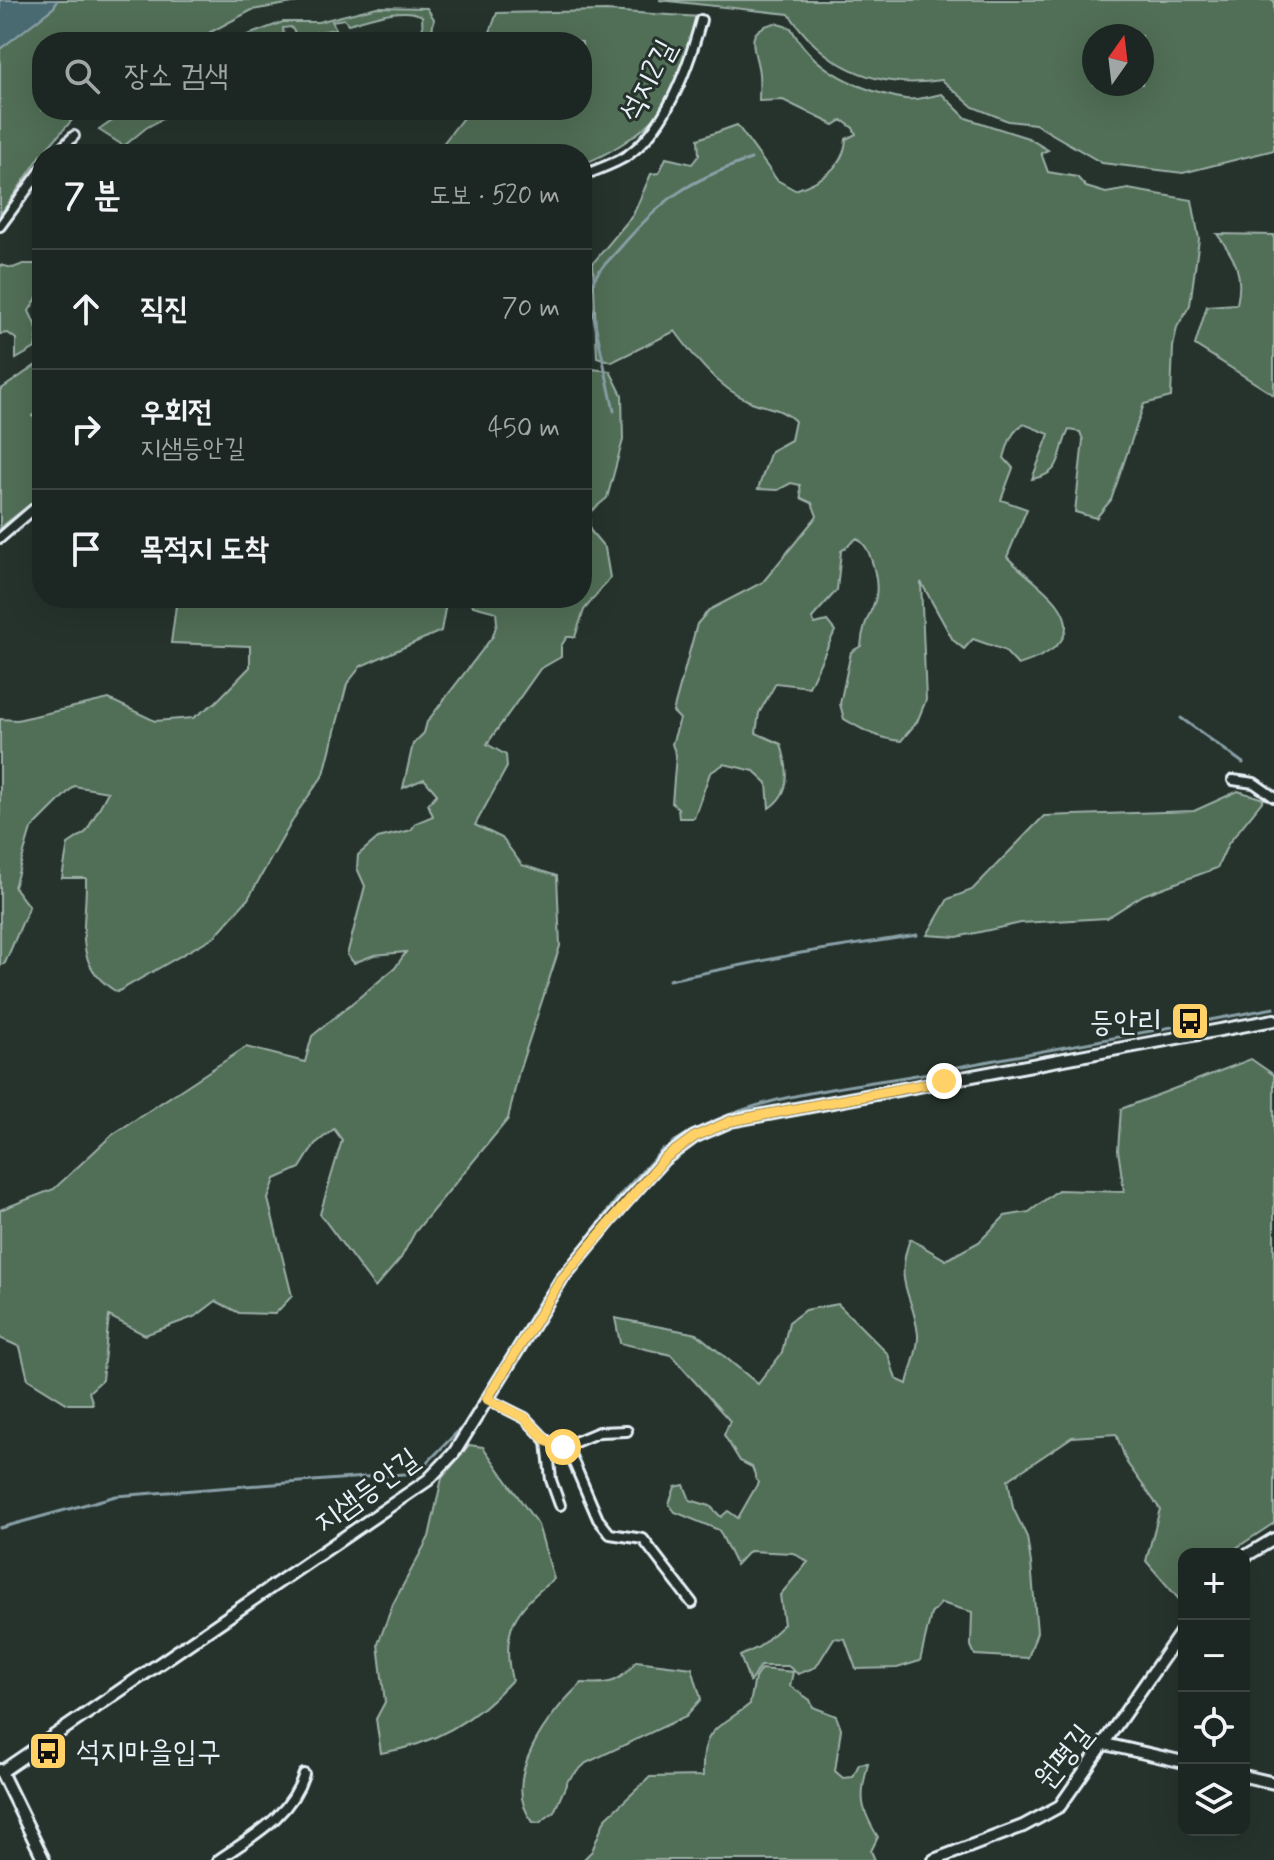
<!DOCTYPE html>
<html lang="ko">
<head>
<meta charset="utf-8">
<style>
	body { margin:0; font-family:Mynerve,"Poor Story",sans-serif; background:#252e2a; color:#f1f3f6 }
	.controls { position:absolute; right:24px; bottom:24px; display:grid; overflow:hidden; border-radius:16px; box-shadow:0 8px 32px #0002 }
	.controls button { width:72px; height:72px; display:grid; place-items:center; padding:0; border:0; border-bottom:2px solid #3a4340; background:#1c2622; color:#f1f3f6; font:40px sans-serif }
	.compass { position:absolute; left:1082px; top:24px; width:72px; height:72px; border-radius:50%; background:#1c2622; box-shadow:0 8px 32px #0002; rotate:14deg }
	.stop { position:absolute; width:24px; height:24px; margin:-18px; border:6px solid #ffd166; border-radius:50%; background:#fff }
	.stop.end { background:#ffd166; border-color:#fff; box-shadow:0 2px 8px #0008 }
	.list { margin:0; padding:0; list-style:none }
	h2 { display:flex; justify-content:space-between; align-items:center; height:104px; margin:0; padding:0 32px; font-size:34px }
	h2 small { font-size:26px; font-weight:400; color:#a0a5a5 }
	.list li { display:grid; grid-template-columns:52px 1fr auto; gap:24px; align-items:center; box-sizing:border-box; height:120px; padding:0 32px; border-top:2px solid #3a4340 }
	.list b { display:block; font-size:30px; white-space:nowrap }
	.list p { margin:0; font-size:26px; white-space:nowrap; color:#a0a5a5 }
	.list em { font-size:26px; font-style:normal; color:#a0a5a5 }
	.icon { flex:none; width:44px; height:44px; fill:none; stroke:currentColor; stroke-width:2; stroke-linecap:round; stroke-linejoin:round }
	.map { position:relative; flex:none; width:1274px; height:1860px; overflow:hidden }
	.search { position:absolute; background:#1c2622; box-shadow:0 8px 32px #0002; left:32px; top:32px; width:560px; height:88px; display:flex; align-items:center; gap:20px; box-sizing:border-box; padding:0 28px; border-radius:32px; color:#a0a5a5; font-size:30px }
	.panel { position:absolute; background:#1c2622; box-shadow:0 8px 32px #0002; left:32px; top:144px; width:560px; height:464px; border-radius:32px }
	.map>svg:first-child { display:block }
</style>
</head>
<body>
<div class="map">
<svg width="1274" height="1860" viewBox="0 0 1274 1860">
	<rect width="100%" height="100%" fill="#26332d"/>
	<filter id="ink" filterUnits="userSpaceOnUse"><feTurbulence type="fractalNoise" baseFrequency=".0125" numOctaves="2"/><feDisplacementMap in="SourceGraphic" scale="16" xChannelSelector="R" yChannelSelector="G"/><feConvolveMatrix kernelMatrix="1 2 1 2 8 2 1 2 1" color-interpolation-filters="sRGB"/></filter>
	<g filter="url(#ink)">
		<!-- green -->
		<g fill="#516e57" stroke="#9cb0a8" stroke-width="2" fill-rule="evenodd">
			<path d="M57 0H310L252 10 192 42H42V110H81L42 154 0 215V49L54 7Z"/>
			<path d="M659 0H1274V150L1183 173 1102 163 1035 124 1008 121 973 107 942 80C877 90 826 69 789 14ZM1094 36H1142V84H1094Z"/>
			<path d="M377 7 427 8 434 19 431 37 423 35 422 16C403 5 368 19 348 24L344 19 332 21 336 29 297 36 291 27 283 28 284 38 229 42 283 22H318Z"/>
			<path d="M606 11 700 17C692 41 673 101 655 118 637 136 606 156 582 164V154H435L469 110H582V42H495L490 32 497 13Z"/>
			<path d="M775 23 791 28C813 70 858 90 905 99 916 101 931 96 942 94L966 118 1028 138 1048 150 1041 153 1048 172 1077 177 1086 187 1106 193 1128 189 1192 200 1199 239 1190 305 1177 327 1173 347 1171 397 1144 404 1111 500 1096 518 1075 512 1083 440 1080 432 1069 430C1056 455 1065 473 1032 479L1049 434 1024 424C1011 431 1008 444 1004 458L1013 468 1001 500 1027 509 1007 557C1021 572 1048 590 1058 605 1083 640 1044 657 1018 665L1004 650 973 639 964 649 953 640 921 582 926 700 917 722 901 741C878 739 863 730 844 719L840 704 851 652 861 646C864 606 885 609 873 565 869 552 867 546 857 538L841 551 837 590 812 618 815 624 827 621 835 631 809 687 776 683 759 713 756 733 781 744C788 768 793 792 769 808L767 783 754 771 724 764 710 773 694 818H679L678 808 672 803 676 755 672 744 680 719 673 712 697 624 709 610 763 582 817 516 812 503 801 498 800 485 791 483 778 490 758 489 771 451 791 440 795 421C782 408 766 408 749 401 717 387 695 358 675 331L612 362 597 357 593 263 633 215 651 174 659 173 666 158 692 164 699 155 698 139 737 125 777 180 795 190C821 181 844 168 846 139L856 134 853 128 842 120 834 125 783 100 759 101C759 92 760 83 759 74 757 51 740 31 775 23Z"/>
			<path d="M128 110H178L146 128 124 146 99 130Z"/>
			<path d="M1217 234 1274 235V395L1195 345 1207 306 1237 304C1244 274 1235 258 1217 234Z"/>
			<path d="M23 264H42V290L29 311 38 331 35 348 16 359V339L8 333 0 334V265L13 268Z"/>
			<path d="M42 361V406L32 416 42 422V495L0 528V390Z"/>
			<path d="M592 369 610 371 622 395 623 440 607 498 589 513 590 530 605 548 610 578 584 610 575 637H567L561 646V657L540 669 487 744 506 755 507 767 475 825 502 838 522 865 557 876 560 946 519 1071 508 1119 415 1232 401 1258 375 1288 320 1214 342 1140 334 1129 315 1144 300 1168 275 1179 268 1199 292 1296 275 1314 239 1313 216 1301 196 1316 145 1335 109 1316 102 1380 89 1392 93 1404H68L28 1379 20 1347 0 1338V1210L54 1189 112 1135 246 1047 305 1062 312 1036 395 968 406 952 374 955 354 963 347 955 365 886 357 868 358 855 378 838 411 830 416 823 433 816 428 804 437 794 424 779 403 788 413 744 424 733 427 722 493 636 497 623 496 612 473 606 470 598H582V397Z"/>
			<path d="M177 598H447L441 631 361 666 347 684 324 774 298 811 248 899 215 936 117 992C70 964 87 927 86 878H62L68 844 86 832 108 792 74 786 31 829 14 887 29 907 5 963 0 966V719L17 720 109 699 155 721 193 718 216 702 250 667V646L171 643Z"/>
			<path d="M1238 791 1264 799 1228 844 1217 868 1143 895 1107 918 1021 923 957 937 927 935 948 899 972 890 1044 816 1194 811Z"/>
			<path d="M1251 1059 1274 1075V1523L1227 1554H1184L1182 1603 1146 1561 1160 1509 1127 1463 1116 1434 1072 1437 1008 1480 1013 1508 1027 1537 1031 1563 1037 1632 1028 1658 975 1655 971 1646 972 1612 941 1603 931 1614 920 1661 897 1668 856 1669 845 1639 834 1638 816 1667 798 1674 788 1666H760L750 1682 740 1656 759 1647 784 1624 780 1595 808 1562 793 1553 749 1551 736 1565 719 1530 675 1512 669 1504 675 1487 684 1485 690 1500 710 1506 721 1517 728 1511 738 1518 758 1483 752 1467 740 1461 724 1435 730 1421 671 1355 620 1343 615 1318 697 1334 758 1384 782 1353 789 1322 805 1310 838 1304 888 1354 896 1379 907 1384C910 1369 919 1350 918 1335 914 1294 893 1286 910 1239L946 1260 979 1242 1005 1216 1029 1212 1058 1190 1124 1192 1118 1150 1121 1109Z"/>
			<path d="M469 1445 483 1447 538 1525 554 1579C515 1608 500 1631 512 1680 476 1720 434 1745 381 1753L376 1719 385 1702 378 1644 393 1604 429 1537 442 1478Z"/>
			<path d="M636 1661 692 1668 701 1699 686 1716 586 1763 568 1780 554 1812 539 1823 533 1822C498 1779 550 1712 582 1683 609 1685 620 1683 636 1661Z"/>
			<path d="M761 1669 793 1672 790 1686 810 1700 813 1707 836 1716 841 1729 835 1771 843 1778 853 1777 859 1764 868 1763C860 1798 859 1806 878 1837L871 1851 875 1860H583L592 1851 605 1819 650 1777 703 1776C701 1726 718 1730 750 1704L755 1678Z"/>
		</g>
		<!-- water -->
		<path fill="#4a6a71" stroke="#89a0a7" stroke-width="2" d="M0 0H57L54 7 0 49Z"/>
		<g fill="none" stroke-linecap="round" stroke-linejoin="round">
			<!-- stream -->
			<g stroke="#89a0a7" stroke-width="3">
				<path d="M614 411 589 295C592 274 606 264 619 249 663 198 687 181 751 159"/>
				<path d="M1181 718 1243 763"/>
				<path d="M669 980 801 953 917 935"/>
				<path d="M947 1069 1274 1008"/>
				<path d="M672 1143C748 1094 846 1088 934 1072"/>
				<path d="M0 1528 116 1496 417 1473 468 1421 540 1300 621 1194 663 1149"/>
			</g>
			<defs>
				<g id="minor">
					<path d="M56 154 74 136"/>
					<path d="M582 176C597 169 615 164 628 155 667 127 689 65 701 20"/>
					<path d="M0 226 42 169"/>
					<path d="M0 538 42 502"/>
					<path d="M1233 780 1254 783 1274 797"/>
					<path d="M487 1399 525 1418 547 1441 570 1454 598 1519 610 1534 643 1539 692 1603"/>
					<path d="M547 1441 551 1480 560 1505"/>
					<path d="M563 1447 599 1432 627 1431"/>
					<path d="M218 1860C254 1835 290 1817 304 1774"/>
				</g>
				<g id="tertiary">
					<path d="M1244 1557 1274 1539"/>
					<path d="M1105 1744 1184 1762"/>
					<path d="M0 1770 44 1860"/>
					<path d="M1 1772 428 1480 454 1453 561 1280 623 1205 664 1159 694 1137 731 1121 1274 1020"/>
					<path d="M1244 1776 1274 1783"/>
					<path d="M934 1860 1023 1826 1060 1806 1184 1628"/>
				</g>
			</defs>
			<!-- minor casing -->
			<use href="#minor" stroke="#e8f1f8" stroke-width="14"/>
			<!-- tertiary casing -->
			<use href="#tertiary" stroke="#e8f1f8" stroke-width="16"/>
			<!-- minor -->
			<use href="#minor" stroke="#26332d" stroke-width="8"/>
			<!-- tertiary -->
			<use href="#tertiary" stroke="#26332d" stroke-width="10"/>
		</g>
	</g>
	<g fill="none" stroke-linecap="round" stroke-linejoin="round" filter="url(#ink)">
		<!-- route -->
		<path stroke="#ffd166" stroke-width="10" d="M563 1447 547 1441 525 1418 487 1399 561 1280 664 1159 694 1137 731 1121 944 1081"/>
	</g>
	<!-- icons -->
	<defs>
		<symbol id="bus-square" viewBox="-11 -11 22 22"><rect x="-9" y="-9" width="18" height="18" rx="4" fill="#ffd166" stroke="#26332d"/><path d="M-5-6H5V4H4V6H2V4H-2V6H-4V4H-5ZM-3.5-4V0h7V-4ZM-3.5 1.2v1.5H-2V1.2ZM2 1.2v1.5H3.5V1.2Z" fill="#111"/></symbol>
	</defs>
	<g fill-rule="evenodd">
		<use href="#bus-square" x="1168" y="999" width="44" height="44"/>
		<use href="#bus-square" x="26" y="1729" width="44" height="44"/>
	</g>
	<g text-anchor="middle" stroke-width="6" stroke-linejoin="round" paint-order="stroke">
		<!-- street labels -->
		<g font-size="30" fill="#e8f1f8" stroke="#26332d">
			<text transform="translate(647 80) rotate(-62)" y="10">석지2길</text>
			<text transform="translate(366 1490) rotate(-36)" y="10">지샘등안길</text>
			<text transform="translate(1063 1756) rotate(-51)" y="10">원평길</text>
		</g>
		<!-- poi labels -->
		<g font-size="30" fill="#e8f1f8" stroke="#26332d" text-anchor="end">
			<text x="1162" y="1031">등안리</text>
			<text x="76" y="1761" text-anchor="start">석지마을입구</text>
		</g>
	</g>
</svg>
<div class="controls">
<button>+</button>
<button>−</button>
<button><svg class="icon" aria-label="locate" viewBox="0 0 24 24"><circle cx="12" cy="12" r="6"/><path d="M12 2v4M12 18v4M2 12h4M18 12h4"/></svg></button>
<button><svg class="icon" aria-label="layers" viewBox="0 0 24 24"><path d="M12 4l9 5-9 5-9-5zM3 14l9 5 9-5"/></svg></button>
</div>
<svg class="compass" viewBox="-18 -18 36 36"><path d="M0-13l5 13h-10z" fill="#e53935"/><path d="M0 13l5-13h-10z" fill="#a0a5a5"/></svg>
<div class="stop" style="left:563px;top:1447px"></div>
<div class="stop end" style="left:944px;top:1081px"></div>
<div class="search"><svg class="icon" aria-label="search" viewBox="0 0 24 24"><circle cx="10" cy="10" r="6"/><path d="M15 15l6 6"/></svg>장소 검색</div>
<section class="panel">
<h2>7 분<small>도보 · 520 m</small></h2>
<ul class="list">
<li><svg class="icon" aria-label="ahead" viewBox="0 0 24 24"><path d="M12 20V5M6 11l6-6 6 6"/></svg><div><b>직진</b></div><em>70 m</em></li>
<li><svg class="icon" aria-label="right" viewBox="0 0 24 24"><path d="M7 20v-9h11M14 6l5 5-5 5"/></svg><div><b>우회전</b><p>지샘등안길</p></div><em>450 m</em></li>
<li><svg class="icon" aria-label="arrive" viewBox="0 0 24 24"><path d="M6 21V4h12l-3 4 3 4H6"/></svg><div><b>목적지 도착</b></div></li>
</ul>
</section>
</div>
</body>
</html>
